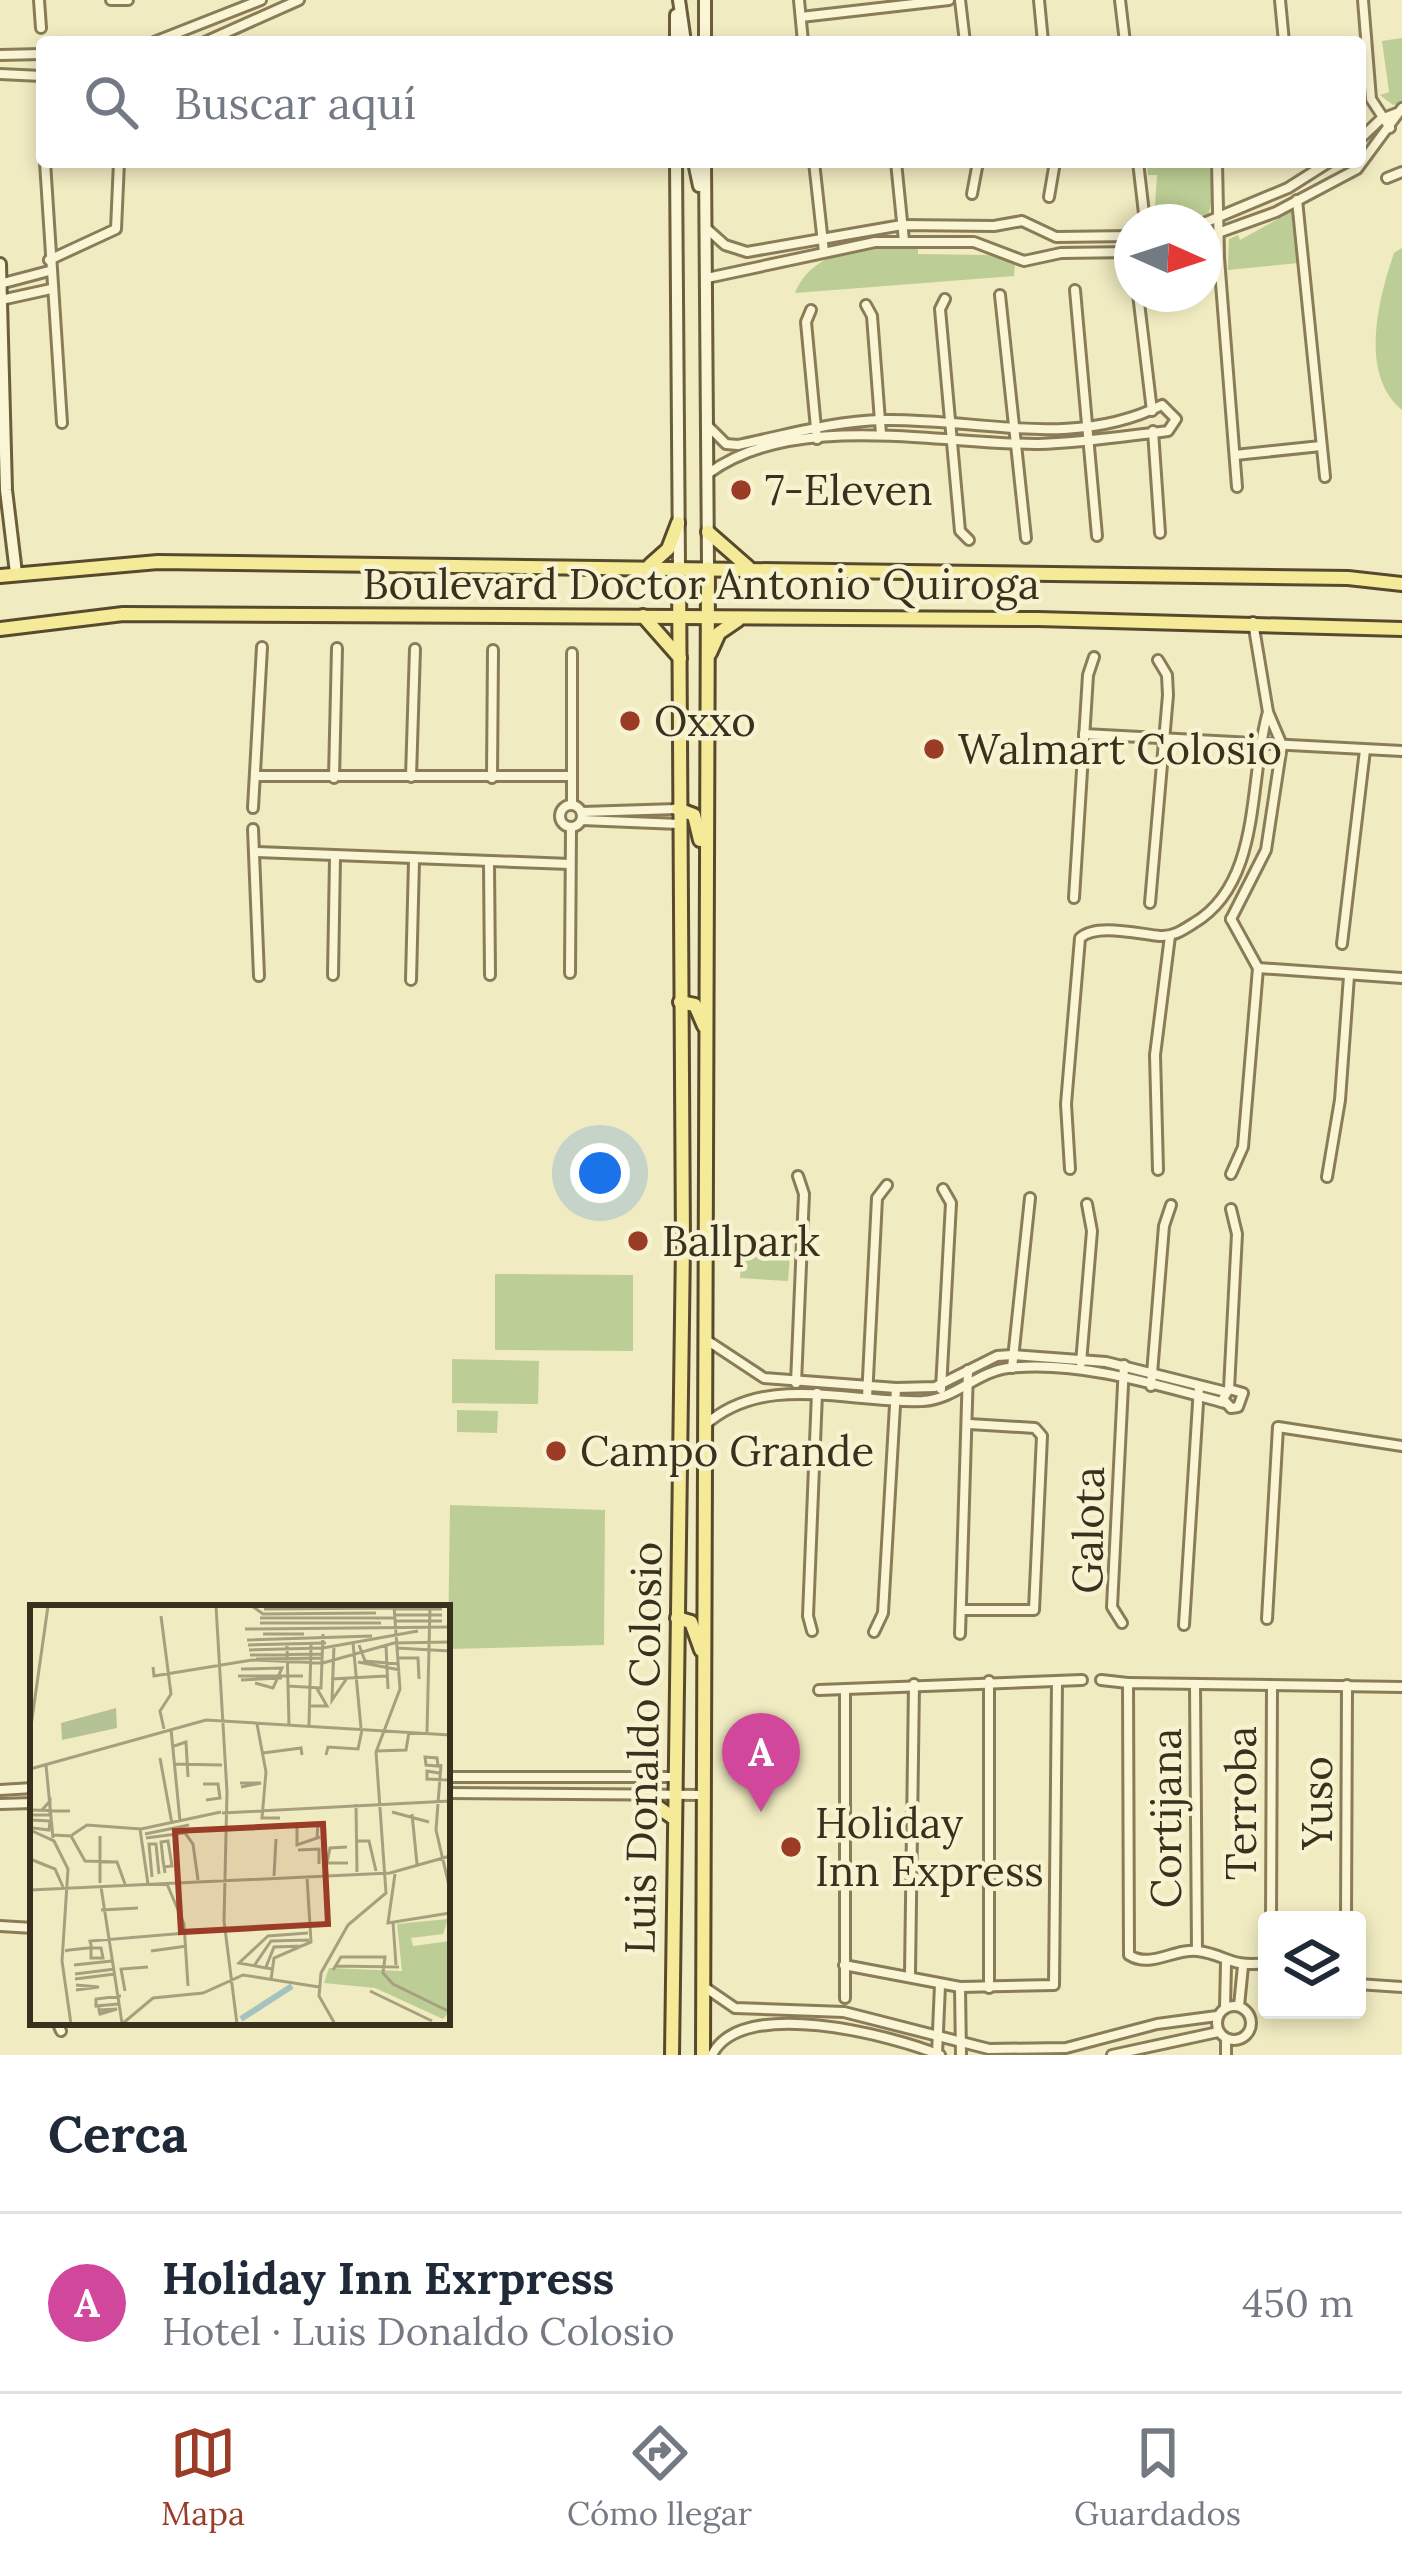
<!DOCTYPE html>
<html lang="es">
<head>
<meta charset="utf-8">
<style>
	body { margin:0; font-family:Lora,serif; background:#f2f2f3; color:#1f2937 }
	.controls { position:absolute; right:36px; bottom:36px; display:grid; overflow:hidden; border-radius:12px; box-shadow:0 6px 18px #0003 }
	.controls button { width:108px; height:108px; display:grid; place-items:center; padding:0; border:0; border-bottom:3px solid #e0e1e3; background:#fff; color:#1f2937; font:60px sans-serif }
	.compass { position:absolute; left:1114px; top:204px; width:108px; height:108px; border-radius:50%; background:#fff; box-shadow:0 6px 18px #0003; rotate:93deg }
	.you { position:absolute; left:600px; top:1173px; width:42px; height:42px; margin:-30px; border:9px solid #fff; border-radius:50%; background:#1a73e8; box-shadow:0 0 0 18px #1a73e833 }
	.badge { display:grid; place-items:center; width:78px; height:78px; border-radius:50%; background:#9b3c26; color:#fff; font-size:39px; font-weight:700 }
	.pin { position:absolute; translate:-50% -99px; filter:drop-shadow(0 3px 6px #0008) }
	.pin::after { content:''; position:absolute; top:63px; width:42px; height:36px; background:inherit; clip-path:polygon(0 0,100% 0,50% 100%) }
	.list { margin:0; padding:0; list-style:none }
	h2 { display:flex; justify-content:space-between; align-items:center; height:156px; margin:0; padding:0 48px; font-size:51px }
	h2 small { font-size:39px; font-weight:400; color:#747a83 }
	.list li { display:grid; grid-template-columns:78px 1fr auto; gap:36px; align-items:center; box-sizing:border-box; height:180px; padding:0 48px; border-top:3px solid #e0e1e3 }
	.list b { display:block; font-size:45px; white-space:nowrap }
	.list p { margin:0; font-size:39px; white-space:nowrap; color:#747a83 }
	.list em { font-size:39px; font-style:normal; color:#747a83 }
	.icon { flex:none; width:66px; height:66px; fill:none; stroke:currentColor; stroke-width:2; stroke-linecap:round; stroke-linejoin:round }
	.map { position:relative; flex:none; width:1402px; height:2055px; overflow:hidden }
	.search { position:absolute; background:#fff; box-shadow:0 6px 18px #0003; left:36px; right:36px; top:36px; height:132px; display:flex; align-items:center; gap:30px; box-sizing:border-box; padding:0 42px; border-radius:12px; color:#747a83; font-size:45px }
	.sheet { height:336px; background:#fff }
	nav { display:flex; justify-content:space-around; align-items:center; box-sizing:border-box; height:168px; border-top:3px solid #e0e1e3; background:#fff; font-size:33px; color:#747a83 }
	nav a { display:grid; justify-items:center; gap:6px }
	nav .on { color:#9b3c26 }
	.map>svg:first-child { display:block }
</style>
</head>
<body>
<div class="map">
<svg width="1402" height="2055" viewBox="0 0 1402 2055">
	<rect width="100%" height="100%" fill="#f0ebc1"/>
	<!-- green -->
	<g fill="#bcce95">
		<path d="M1402 38V102L1393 105 1380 95 1389 92 1382 41Z"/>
		<path d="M1213 162 1215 189 1208 216 1154 222 1157 175H1148L1147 165Z"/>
		<path d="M1292 211 1299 263 1228 270 1229 239 1238 235 1240 240Z"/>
		<path d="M918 245V254L987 255 1015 263 1014 276 795 293C815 244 873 249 918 245Z"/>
		<path d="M1402 248V410C1358 374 1379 297 1394 253Z"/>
		<path d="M742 1252 790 1255 788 1281 740 1278Z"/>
		<path d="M495 1274 633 1275V1351L495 1350Z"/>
		<path d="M452 1359 539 1361 538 1404 452 1403Z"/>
		<path d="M457 1410 498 1411 497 1433 457 1432Z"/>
		<path d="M450 1505 605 1510 604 1645 448 1649Z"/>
	</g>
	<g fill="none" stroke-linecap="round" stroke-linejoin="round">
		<defs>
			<g id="street">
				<path d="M39 0 41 28"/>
				<path d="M111 0H128"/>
				<path d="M799 0 803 42"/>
				<path d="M960 0 965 42"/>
				<path d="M1039 0 1043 42"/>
				<path d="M1120 0 1125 42"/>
				<path d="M1280 0 1284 42"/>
				<path d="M1363 0 1371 99 1390 128"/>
				<path d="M801 17 949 0"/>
				<path d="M154 42 261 0"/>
				<path d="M205 42 299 0"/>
				<path d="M0 55 42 54"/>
				<path d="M0 74 42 76"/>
				<path d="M1360 139 1381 119 1397 113"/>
				<path d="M45 162 62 423"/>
				<path d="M814 162 824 252"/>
				<path d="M896 162 904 241"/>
				<path d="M1138 162 1145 222"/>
				<path d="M1217 162 1219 258 1237 487"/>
				<path d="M1387 178 1402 172"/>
				<path d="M972 194 978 162"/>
				<path d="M1049 197 1055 162"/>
				<path d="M1297 200 1325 477"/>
				<path d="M1204 223 1288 188 1329 162"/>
				<path d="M706 228 725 245 747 252 902 225 994 226 1022 221 1056 237 1132 236"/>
				<path d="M1204 238 1276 212 1357 169 1402 108"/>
				<path d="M49 260 116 229 119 162"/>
				<path d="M707 278 875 242H974L1024 261 1061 253 1132 252"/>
				<path d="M0 284 49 271"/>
				<path d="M1075 290 1097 536"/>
				<path d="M1138 294 1152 411"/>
				<path d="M1000 295 1026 538"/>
				<path d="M945 299 940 309 960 531 969 540"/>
				<path d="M1 300 51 289"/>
				<path d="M866 305 872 316 881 434"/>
				<path d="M811 310 806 322 817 439"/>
				<path d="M709 427 726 444 738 445C786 435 833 421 883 420 979 418 1071 450 1162 405L1176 419 1168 431C1126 436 1081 443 1039 444 941 445 796 410 709 473"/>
				<path d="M1153 431 1160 533"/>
				<path d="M1235 455 1321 446"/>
				<path d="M1084 734 1402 751"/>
				<path d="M259 776H572"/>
				<path d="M411 777 415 649"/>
				<path d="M334 778 337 648"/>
				<path d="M492 778 493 650"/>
				<path d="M572 804V653"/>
				<circle cx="571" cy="816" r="11"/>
				<path d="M253 808 262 647"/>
				<path d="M582 812 677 809"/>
				<path d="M582 820 679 824"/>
				<path d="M253 829 259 976"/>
				<path d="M257 852 570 864"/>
				<path d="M489 863 490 975"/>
				<path d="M1074 898 1088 675 1094 657"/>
				<path d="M1150 903 1168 695 1167 675 1158 660"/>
				<path d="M1231 919 1266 850 1282 745 1268 712 1253 622"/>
				<path d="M1231 919 1258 968"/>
				<path d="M1342 944 1365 750"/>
				<path d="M1258 968 1402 978"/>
				<path d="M570 973 571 828"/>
				<path d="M333 975 335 858"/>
				<path d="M411 980 414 861"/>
				<path d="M1070 1169 1066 1104 1080 938C1096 923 1138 934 1160 936 1173 937 1183 930 1194 923 1263 882 1248 779 1268 712"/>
				<path d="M1158 1170 1155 1055 1170 936"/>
				<path d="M1231 1174 1243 1147 1258 968"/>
				<path d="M1327 1177 1340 1100 1349 976"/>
				<path d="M705 1339 764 1378 896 1388 935 1387 997 1356 1012 1355 1106 1362 1226 1392"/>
				<path d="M1081 1363 1092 1231 1087 1204"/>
				<path d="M1012 1368 1030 1198"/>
				<path d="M796 1383 804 1194 798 1176"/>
				<path d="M1151 1386 1164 1226 1171 1205"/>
				<path d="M941 1389 951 1203 943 1189"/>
				<path d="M1229 1389 1243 1393 1238 1407 1231 1408 1223 1399 1229 1389 1237 1234 1231 1209"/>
				<path d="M867 1398 877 1198 887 1185"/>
				<path d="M704 1426C765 1371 848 1404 923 1401 955 1399 977 1372 1008 1368 1078 1360 1158 1385 1225 1403"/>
				<path d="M961 1610H1034L1042 1436 1035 1428 969 1424"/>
				<path d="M1267 1619 1278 1427 1402 1446"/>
				<path d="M1122 1623 1112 1607 1124 1365"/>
				<path d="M1184 1625 1199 1387"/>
				<path d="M812 1631 808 1616 817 1393"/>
				<path d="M874 1632 883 1613 896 1388"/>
				<path d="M960 1634 968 1370"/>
				<path d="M1101 1680 1128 1683"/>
				<path d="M989 1681V1988"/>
				<path d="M1195 1684 1197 1951"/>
				<path d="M819 1690 1082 1680"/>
				<path d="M845 1690V1998"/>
				<path d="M447 1777H674"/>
				<path d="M0 1790 33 1788"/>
				<path d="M447 1793 703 1795"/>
				<path d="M0 1804 33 1803"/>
				<path d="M1271 1920 1272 1687"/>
				<path d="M1346 1920 1347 1685"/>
				<path d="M0 1926 33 1928"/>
				<path d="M1267 1963C1230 1968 1227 1955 1198 1951 1174 1948 1151 1969 1129 1955L1128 1683 1402 1687"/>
				<path d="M844 1965 960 1987 1054 1985 1057 1682"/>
				<path d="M910 1974 914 1684"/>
				<path d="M1357 1984 1402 1987"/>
				<path d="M703 1986 735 2008 844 2012 989 2049 1066 2048 1157 2024 1217 2016"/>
				<path d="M960 1987 961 2055"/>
				<circle cx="1234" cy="2023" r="17"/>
				<path d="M1239 2006 1243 1966"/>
				<path d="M1225 2008 1226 1963"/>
				<path d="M57 2022 61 2031"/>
				<path d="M1226 2039V2055"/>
				<path d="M937 2054 940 1985"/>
				<path d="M712 2055C741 1996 891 2035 940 2055"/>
				<path d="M1112 2055 1218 2032"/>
			</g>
			<g id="secondary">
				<path d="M679 0 685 42"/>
				<path d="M676 42V15"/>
				<path d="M705 42V0"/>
				<path d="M676 162 679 568"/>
				<path d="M694 162 699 186"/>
				<path d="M705 162 708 568"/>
				<path d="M0 264 6 490 16 573"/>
			</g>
			<g id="primary">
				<path d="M708 532 748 567"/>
				<path d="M650 565 668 549 678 523"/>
				<path d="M0 576 158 562 1348 578 1402 584"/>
				<path d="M643 616 680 658"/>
				<path d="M0 629 123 614 1038 619 1402 629"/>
				<path d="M710 653 719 633 738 620"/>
				<path d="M678 809 694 815 700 840"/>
				<path d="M680 1002 695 1005 704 1026"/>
				<path d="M677 1618 691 1622 701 1650"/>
				<path d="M642 1796 675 1819"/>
				<path d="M672 2055 683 1245 679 568"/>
				<path d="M703 2055 708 568"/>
			</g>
		</defs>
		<!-- street casing -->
		<use href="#street" stroke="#8a7c58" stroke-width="14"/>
		<!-- secondary casing -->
		<use href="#secondary" stroke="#6c5d3b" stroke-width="16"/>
		<!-- primary casing -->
		<use href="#primary" stroke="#57492d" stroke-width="18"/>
		<!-- street -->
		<use href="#street" stroke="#faf6d5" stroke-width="8"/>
		<!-- secondary -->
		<use href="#secondary" stroke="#faf6d5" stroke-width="10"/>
		<!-- primary -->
		<use href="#primary" stroke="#f4ea98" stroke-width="12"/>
	</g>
	<!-- markers -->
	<g fill="#9b3c26" stroke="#f7f3d1" stroke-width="4.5">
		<circle cx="741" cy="490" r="12"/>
		<circle cx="630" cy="721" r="12"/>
		<circle cx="934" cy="749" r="12"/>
		<circle cx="638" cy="1241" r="12"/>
		<circle cx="556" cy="1451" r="12"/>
		<circle cx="791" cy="1847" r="12"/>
	</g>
	<g text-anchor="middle" stroke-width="9" stroke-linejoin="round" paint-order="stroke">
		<!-- poi labels -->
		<g font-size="42" fill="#39301d" stroke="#f7f3d1" text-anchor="start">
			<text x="765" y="505">7-Eleven</text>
			<text x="654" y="736">Oxxo</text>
			<text x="958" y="764">Walmart Colosio</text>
			<text x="662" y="1256">Ballpark</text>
			<text x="580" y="1466">Campo Grande</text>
			<text x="815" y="1838">Holiday<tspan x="815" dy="48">Inn Express</tspan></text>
		</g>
		<!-- street labels -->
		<g font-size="42" fill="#39301d" stroke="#f7f3d1">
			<text x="701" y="599">Boulevard Doctor Antonio Quiroga</text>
			<text transform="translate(1088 1530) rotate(-89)" y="15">Galota</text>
			<text transform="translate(643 1748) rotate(-89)" y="15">Luis Donaldo Colosio</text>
			<text transform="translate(1241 1803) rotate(-90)" y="15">Terroba</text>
			<text transform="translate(1317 1803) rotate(-90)" y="15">Yuso</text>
			<text transform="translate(1166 1818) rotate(-90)" y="15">Cortijana</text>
		</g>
	</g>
	<!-- overview -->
	<g transform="translate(30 1605)">
		<rect width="420" height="420" fill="#f0ebc1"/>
		<path d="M418 314 413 329 381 333 383 341 420 336V406L413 414 345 383 294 378 299 363 372 366 367 319Z" fill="#bcce95"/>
		<path d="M86 103 87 123 32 135 31 118Z" fill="#b4c295"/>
		<path fill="none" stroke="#a4c2bf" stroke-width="6" d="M211 414 262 381"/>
		<path fill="none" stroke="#a7a07f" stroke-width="3" d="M186 1 197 187 194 316 207 419M222 1 233 9 346 8M234 4 364 3M364 4H412M364 10H412M131 11 141 89 130 106 134 124M230 13H364M364 16H412M230 18H351M215 24 420 22M233 29H274M217 35 342 31M323 38 331 123M218 40 296 38M304 40 302 95 317 73M329 40 335 56 369 59M257 41 259 120M356 41 358 84M367 43 420 46M219 45 293 43 388 26M220 50 293 49M368 53H388L389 74M226 54 293 53M328 57 370 65M123 62 124 71 222 55 293 58 364 38 420 37M211 64 252 63 243 83 225 78M208 71H273M301 74 356 71M211 75 252 73M258 81 291 83 293 29M281 101H297L286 82M227 119 236 167 232 213H250M279 120 281 40M141 124 150 216M397 127 400 1M0 128 18 1M144 141 156 137 158 172M346 146 376 145 379 127M233 148 271 143 272 150M296 150 298 142 328 144 332 125M395 152 407 153 408 161 396 160ZM130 153 142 219M145 159 192 160M411 159 406 225 420 285M16 160 23 233M0 164 176 115 420 130M409 168 397 166V174L420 175M210 178H231L211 182M173 179H188L190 193 176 195M326 199 327 267M0 205 40 206M362 207 399 217M192 208 420 196M382 209 387 259M1 210H20V196L12 205M0 215 20 216 19 225 3 223M150 221 163 239 168 275M110 224 118 279M0 225 24 236 38 264 32 356 41 419M115 229 159 220M23 230 41 231 55 256 87 257 95 279M42 230 57 220 111 224 191 207M287 232 288 218 267 219V240L290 232M292 232 297 269M116 233 154 228M328 236H339L346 266M317 242 300 243 297 258H318M268 245 289 244V259M0 254 25 264 33 282M134 262 142 261 138 236 131 237 133 255 135 268M365 269 358 318 420 308M244 271 246 234M122 272 119 239H126L129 269M70 278V231M137 279 154 319 158 381M71 282 92 418M0 285 360 268 420 251M71 305 108 303M363 317 366 360M35 346 39 345 58 343H71L73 353H61V340L60 336 192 325M121 346 157 341M44 360 82 356M224 361 241 336 279 335M305 361 369 362M236 362 244 342 273 341M242 364 209 358 238 331 278 328M303 365 311 352H355L353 368 363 379 420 407M45 369 85 364M45 374 85 369M241 375 244 353 281 337 277 272M46 380 69 382 46 385M95 386 91 364 118 362M340 386 402 416M88 399 66 401V394L91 391M69 401V405L70 409 87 404 69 405M92 419 123 393 173 388 213 370 289 382M272 419H315M305 419 289 391 291 368 318 320 356 288 346 147 370 84 364 1"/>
		<path fill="#9b3c26" fill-opacity="0.15" stroke="#9b3c26" stroke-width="6" d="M293 219 298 319 151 327 145 226Z"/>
		<rect width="420" height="420" fill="none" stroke="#39301d" stroke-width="6"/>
	</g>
</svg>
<div class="controls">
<button><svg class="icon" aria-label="layers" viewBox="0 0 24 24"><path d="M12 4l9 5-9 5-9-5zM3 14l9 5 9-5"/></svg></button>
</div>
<svg class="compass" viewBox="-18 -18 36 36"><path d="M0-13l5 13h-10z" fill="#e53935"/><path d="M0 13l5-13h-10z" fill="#747a83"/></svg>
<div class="you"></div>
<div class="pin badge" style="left:761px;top:1812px;background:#d1479c">A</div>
<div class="search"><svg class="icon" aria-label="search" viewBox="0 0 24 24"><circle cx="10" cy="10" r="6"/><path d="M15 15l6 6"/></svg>Buscar aquí</div>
</div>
<section class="sheet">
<h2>Cerca<small></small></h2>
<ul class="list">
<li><span class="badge" style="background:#d1479c">A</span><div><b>Holiday Inn Exrpress</b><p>Hotel · Luis Donaldo Colosio</p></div><em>450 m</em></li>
</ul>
</section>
<nav>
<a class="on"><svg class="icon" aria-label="map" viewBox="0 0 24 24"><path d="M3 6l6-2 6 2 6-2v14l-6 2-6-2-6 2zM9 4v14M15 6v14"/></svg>Mapa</a>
<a><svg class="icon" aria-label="directions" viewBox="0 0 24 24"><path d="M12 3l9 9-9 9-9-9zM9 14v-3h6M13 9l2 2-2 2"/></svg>Cómo llegar</a>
<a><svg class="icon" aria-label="saved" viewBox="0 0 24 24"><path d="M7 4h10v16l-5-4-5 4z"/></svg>Guardados</a>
</nav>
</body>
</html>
